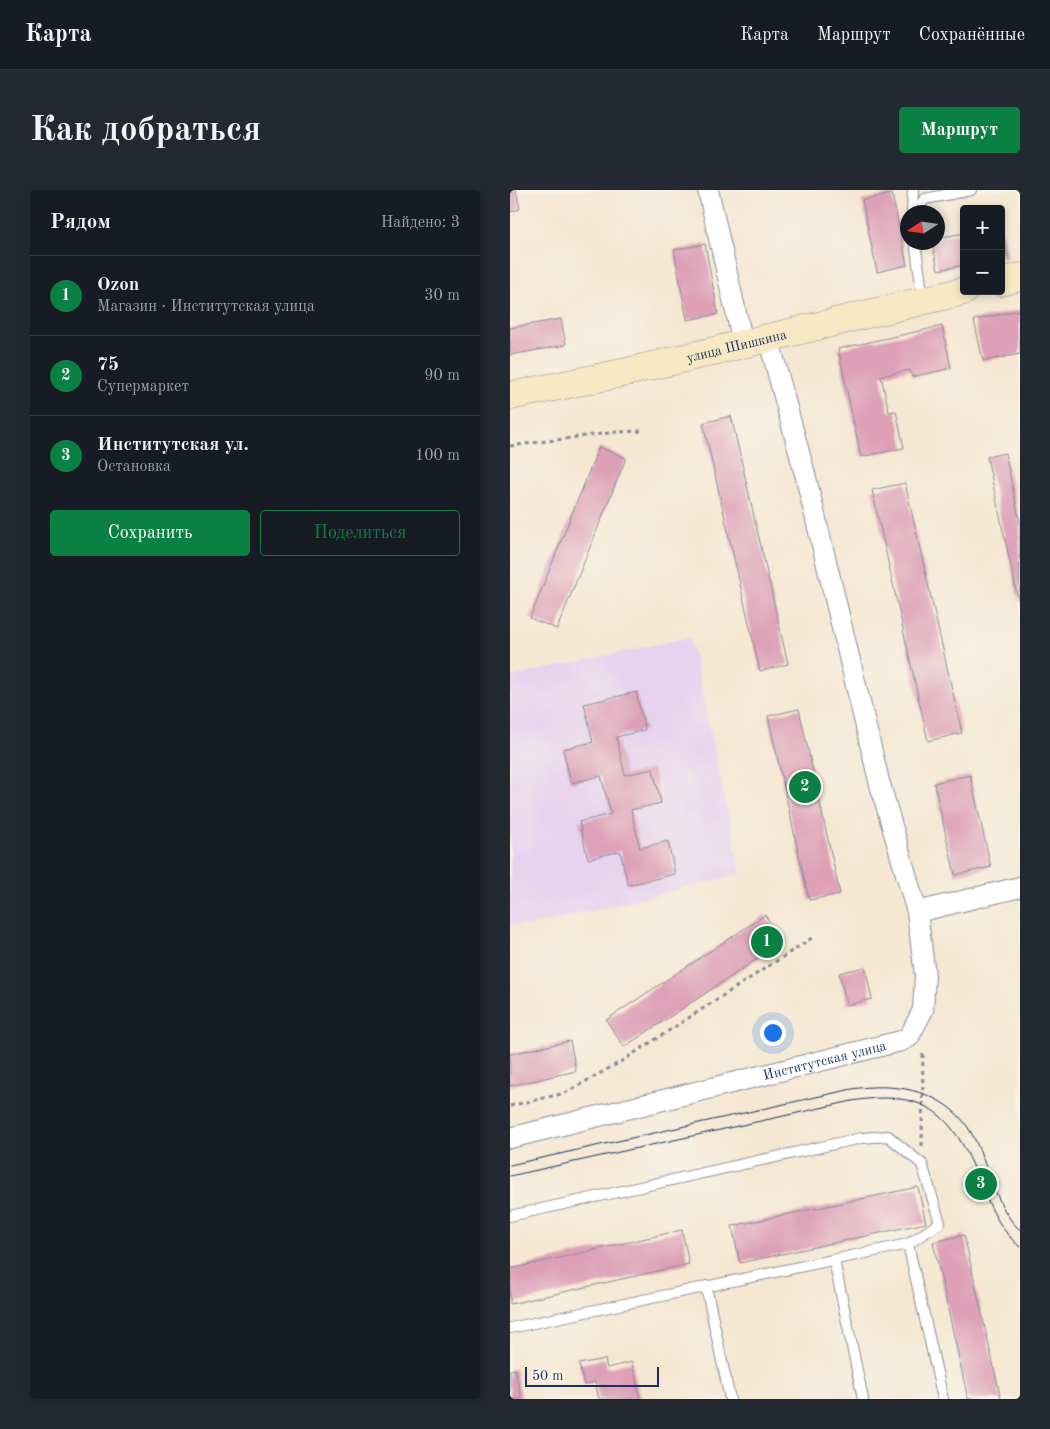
<!DOCTYPE html>
<html lang="ru">
<head>
<meta charset="utf-8">
<style>
	body { margin:0; font-family:"Old Standard TT",serif; background:#242831; color:#f1f3f6 }
	.controls { position:absolute; right:15px; top:15px; display:grid; overflow:hidden; border-radius:5px; box-shadow:0 2px 8px #0003 }
	.controls button { width:45px; height:45px; display:grid; place-items:center; padding:0; border:0; border-bottom:1px solid #363941; background:#171b24; color:#f1f3f6; font:25px sans-serif }
	.compass { position:absolute; left:390px; top:15px; width:45px; height:45px; border-radius:50%; background:#171b24; box-shadow:0 2px 8px #0003; rotate:258deg }
	.scale { position:absolute; left:15px; bottom:12px; width:134px; box-sizing:border-box; padding-left:5px; border:2px solid #1b2f5e; border-top:0; font-size:14px; line-height:18px; white-space:nowrap; color:#1b2f5e; -webkit-text-stroke:4px #f7f3e8; paint-order:stroke }
	.you { position:absolute; left:262px; top:842px; width:18px; height:18px; margin:-12px; border:4px solid #fff; border-radius:50%; background:#1a73e8; box-shadow:0 0 0 8px #1a73e833 }
	.badge { display:grid; place-items:center; width:32px; height:32px; border-radius:50%; background:#0b8043; color:#fff; font-size:16px; font-weight:700 }
	.pin { position:absolute; translate:-50% -50%; border:2px solid #fff; box-shadow:0 1px 5px #0006 }
	.list { margin:0; padding:0; list-style:none }
	h2 { display:flex; justify-content:space-between; align-items:center; height:65px; margin:0; padding:0 20px; font-size:21px }
	h2 small { font-size:16px; font-weight:400; color:#9ea1a6 }
	.list li { display:grid; grid-template-columns:32px 1fr auto; gap:15px; align-items:center; box-sizing:border-box; height:80px; padding:0 20px; border-top:1px solid #363941 }
	.list b { display:block; font-size:19px; white-space:nowrap }
	.list p { margin:0; font-size:16px; white-space:nowrap; color:#9ea1a6 }
	.list em { font-size:16px; font-style:normal; color:#9ea1a6 }
	.actions { display:flex; gap:10px; padding:15px 20px }
	.actions a { flex:1; padding:11px 0; border:1px solid #0b8043; border-radius:5px; text-align:center; font-size:18px; color:#0b8043 }
	.actions .main { background:#0b8043; color:#fff }
	.map { position:relative; flex:none; width:510px; height:1209px; overflow:hidden; border-radius:5px }
	header { display:flex; align-items:center; gap:30px; box-sizing:border-box; height:70px; padding:0 25px; background:#171b24; border-bottom:1px solid #363941 }
	header strong { font-size:24px }
	nav { display:flex; gap:28px; margin-inline-start:auto; font-size:18px }
	.intro { display:flex; align-items:center; justify-content:space-between; box-sizing:border-box; height:120px; padding:0 30px }
	h1 { margin:0; font-size:35px }
	.button { padding:12px 22px; border-radius:5px; background:#0b8043; color:#fff; font-size:18px; font-weight:700 }
	main { display:flex; gap:30px; padding:0 30px }
	aside { flex:1; background:#171b24; border-radius:5px; box-shadow:0 2px 8px #0003 }
	.map>svg:first-child { display:block }
</style>
</head>
<body>
<header>
<strong>Карта</strong>
<nav><a>Карта</a><a>Маршрут</a><a>Сохранённые</a></nav>
</header>
<div class="intro"><h1>Как добраться</h1><a class="button">Маршрут</a></div>
<main>
<aside>
<h2>Рядом<small>Найдено: 3</small></h2>
<ul class="list">
<li><span class="badge">1</span><div><b>Ozon</b><p>Магазин · Институтская улица</p></div><em>30 m</em></li>
<li><span class="badge">2</span><div><b>75</b><p>Супермаркет</p></div><em>90 m</em></li>
<li><span class="badge">3</span><div><b>Институтская ул.</b><p>Остановка</p></div><em>100 m</em></li>
</ul>
<div class="actions"><a class="main">Сохранить</a><a>Поделиться</a></div>
</aside>
<div class="map">
<svg width="510" height="1209" viewBox="0 0 510 1209">
	<rect width="100%" height="100%" fill="#f7f3e8"/>
	<filter id="ink" filterUnits="userSpaceOnUse"><feTurbulence type="fractalNoise" baseFrequency=".02" numOctaves="2"/><feDisplacementMap in="SourceGraphic" scale="10" xChannelSelector="R" yChannelSelector="G"/><feConvolveMatrix kernelMatrix="1 2 1 2 8 2 1 2 1" color-interpolation-filters="sRGB"/></filter>
	<filter id="wash" filterUnits="userSpaceOnUse"><feTurbulence type="fractalNoise" baseFrequency=".0096" numOctaves="4" result="noise"/><feDisplacementMap in="SourceGraphic" scale="20" xChannelSelector="R" yChannelSelector="G"/><feGaussianBlur stdDeviation="1.12" result="paint"/><feColorMatrix in="noise" values="0 0 0 0 0 0 0 0 0 0 0 0 0 0 0 0 0 1.4 0 .05"/><feComposite in="paint" operator="in"/></filter>
	<g filter="url(#wash)">
		<rect width="100%" height="100%" fill="#f5e7d1"/>
		<!-- built -->
		<path fill="#e7d2ef" d="M180 447 231 684 19 736 0 734V487Z"/>
		<g id="blocks">
			<!-- building -->
			<g fill="#dda0b7">
				<path d="M0 0H6L10 19 0 22Z"/>
				<path d="M382 4 397 75 367 82 352 10Z"/>
				<path d="M491 38 498 66 491 68Z"/>
				<path d="M454 43V75L428 80 422 52H428V48Z"/>
				<path d="M195 54 208 124 177 130 164 60Z"/>
				<path d="M510 120V164L473 171 464 130Z"/>
				<path d="M51 129 56 155 0 165V138Z"/>
				<path d="M432 136 441 178 402 187 400 180 371 186 379 222 386 221 394 258 351 267 328 159Z"/>
				<path d="M221 226 278 474 250 481 193 233Z"/>
				<path d="M89 257 116 268 47 439 20 428Z"/>
				<path d="M495 263 510 332 509 413 477 267Z"/>
				<path d="M395 293 452 543 418 551 362 300Z"/>
				<path d="M126 502 135 540 106 547 115 585 143 579 151 613 121 620 130 658 158 651 165 684 118 695 110 661 78 669 69 632 101 624 91 586 61 593 53 559 83 552 74 514Z"/>
				<path d="M289 519 330 704 299 710 258 526Z"/>
				<path d="M460 585 481 677 445 685 424 593Z"/>
				<path d="M255 725 273 752 114 857 96 830Z"/>
				<path d="M355 777 362 809 337 815 329 783Z"/>
				<path d="M60 851 66 881 0 896V864Z"/>
				<path d="M408 997 416 1033 230 1073 222 1036Z"/>
				<path d="M172 1040 179 1074 0 1114V1079Z"/>
				<path d="M454 1045 491 1209H458L423 1052Z"/>
				<path d="M95 1169 97 1178 122 1172 130 1209H89L85 1192 74 1195 69 1174Z"/>
				<path d="M5 1179 12 1209H0V1180Z"/>
			</g>
		</g>
	</g>
	<g filter="url(#ink)">
		<use href="#blocks" fill-opacity="0" stroke="#888b98" stroke-width="1"/>
		<g fill="none" stroke-linecap="round" stroke-linejoin="round">
			<defs>
				<g id="lane">
					<path d="M402 22 403 0"/>
					<path d="M404 22 415 9 461 0"/>
					<path d="M405 52 413 108"/>
					<path d="M0 1026 351 948 378 946 412 974 430 1033 398 1054 0 1138"/>
					<path d="M398 1054 433 1209"/>
					<path d="M324 1070 353 1209"/>
					<path d="M196 1096 220 1209"/>
				</g>
				<g id="street">
					<path d="M198 0 233 153"/>
					<path d="M407 722 510 697"/>
					<path id="s1" d="M0 948 391 851 399 847 413 820 415 785 407 722 369 591 296 288 258 147"/>
				</g>
				<g id="secondary">
					<path d="M491 92 510 87"/>
					<path id="s2" d="M0 206 112 183 454 101"/>
				</g>
			</defs>
			<!-- lane casing -->
			<use href="#lane" stroke="#888b98" stroke-width="12"/>
			<!-- street casing -->
			<use href="#street" stroke="#888b98" stroke-width="22"/>
			<!-- secondary casing -->
			<use href="#secondary" stroke="#888b98" stroke-width="29"/>
			<!-- path -->
			<g stroke="#888b98" stroke-width="3" stroke-dasharray="4 4" stroke-linecap="butt">
				<path d="M0 256 106 242 131 241"/>
				<path d="M0 916 55 903 112 871 305 746"/>
				<path d="M412 956 413 860"/>
			</g>
			<!-- lane -->
			<use href="#lane" stroke="#fff" stroke-width="10"/>
			<!-- street -->
			<use href="#street" stroke="#fff" stroke-width="20"/>
			<!-- secondary -->
			<use href="#secondary" stroke="#f8e8c3" stroke-width="28"/>
			<!-- tram -->
			<g stroke="#1b2f5e" stroke-width="1">
				<path d="M0 975 342 899C382 893 426 898 454 932 465 946 471 963 477 980 486 1001 492 1024 510 1040"/>
				<path d="M0 986 342 911C421 898 445 928 472 997 481 1019 491 1041 510 1057"/>
			</g>
		</g>
	</g>
	<g text-anchor="middle" stroke-width="4" stroke-linejoin="round" paint-order="stroke">
		<!-- street labels -->
		<g font-size="14" fill="#1b2f5e" stroke="#f7f3e8">
			<text dy="5" stroke="none"><textPath href="#s2" startOffset="232">улица Шишкина</textPath></text>
			<text dy="5" stroke="none"><textPath href="#s1" startOffset="324">Институтская улица</textPath></text>
		</g>
	</g>
</svg>
<div class="controls">
<button>+</button>
<button>−</button>
</div>
<svg class="compass" viewBox="-18 -18 36 36"><path d="M0-13l5 13h-10z" fill="#e53935"/><path d="M0 13l5-13h-10z" fill="#9ea1a6"/></svg>
<div class="scale">50 m</div>
<div class="you"></div>
<div class="pin badge" style="left:257px;top:752px">1</div>
<div class="pin badge" style="left:295px;top:597px">2</div>
<div class="pin badge" style="left:471px;top:994px">3</div>
</div>
</main>
</body>
</html>
